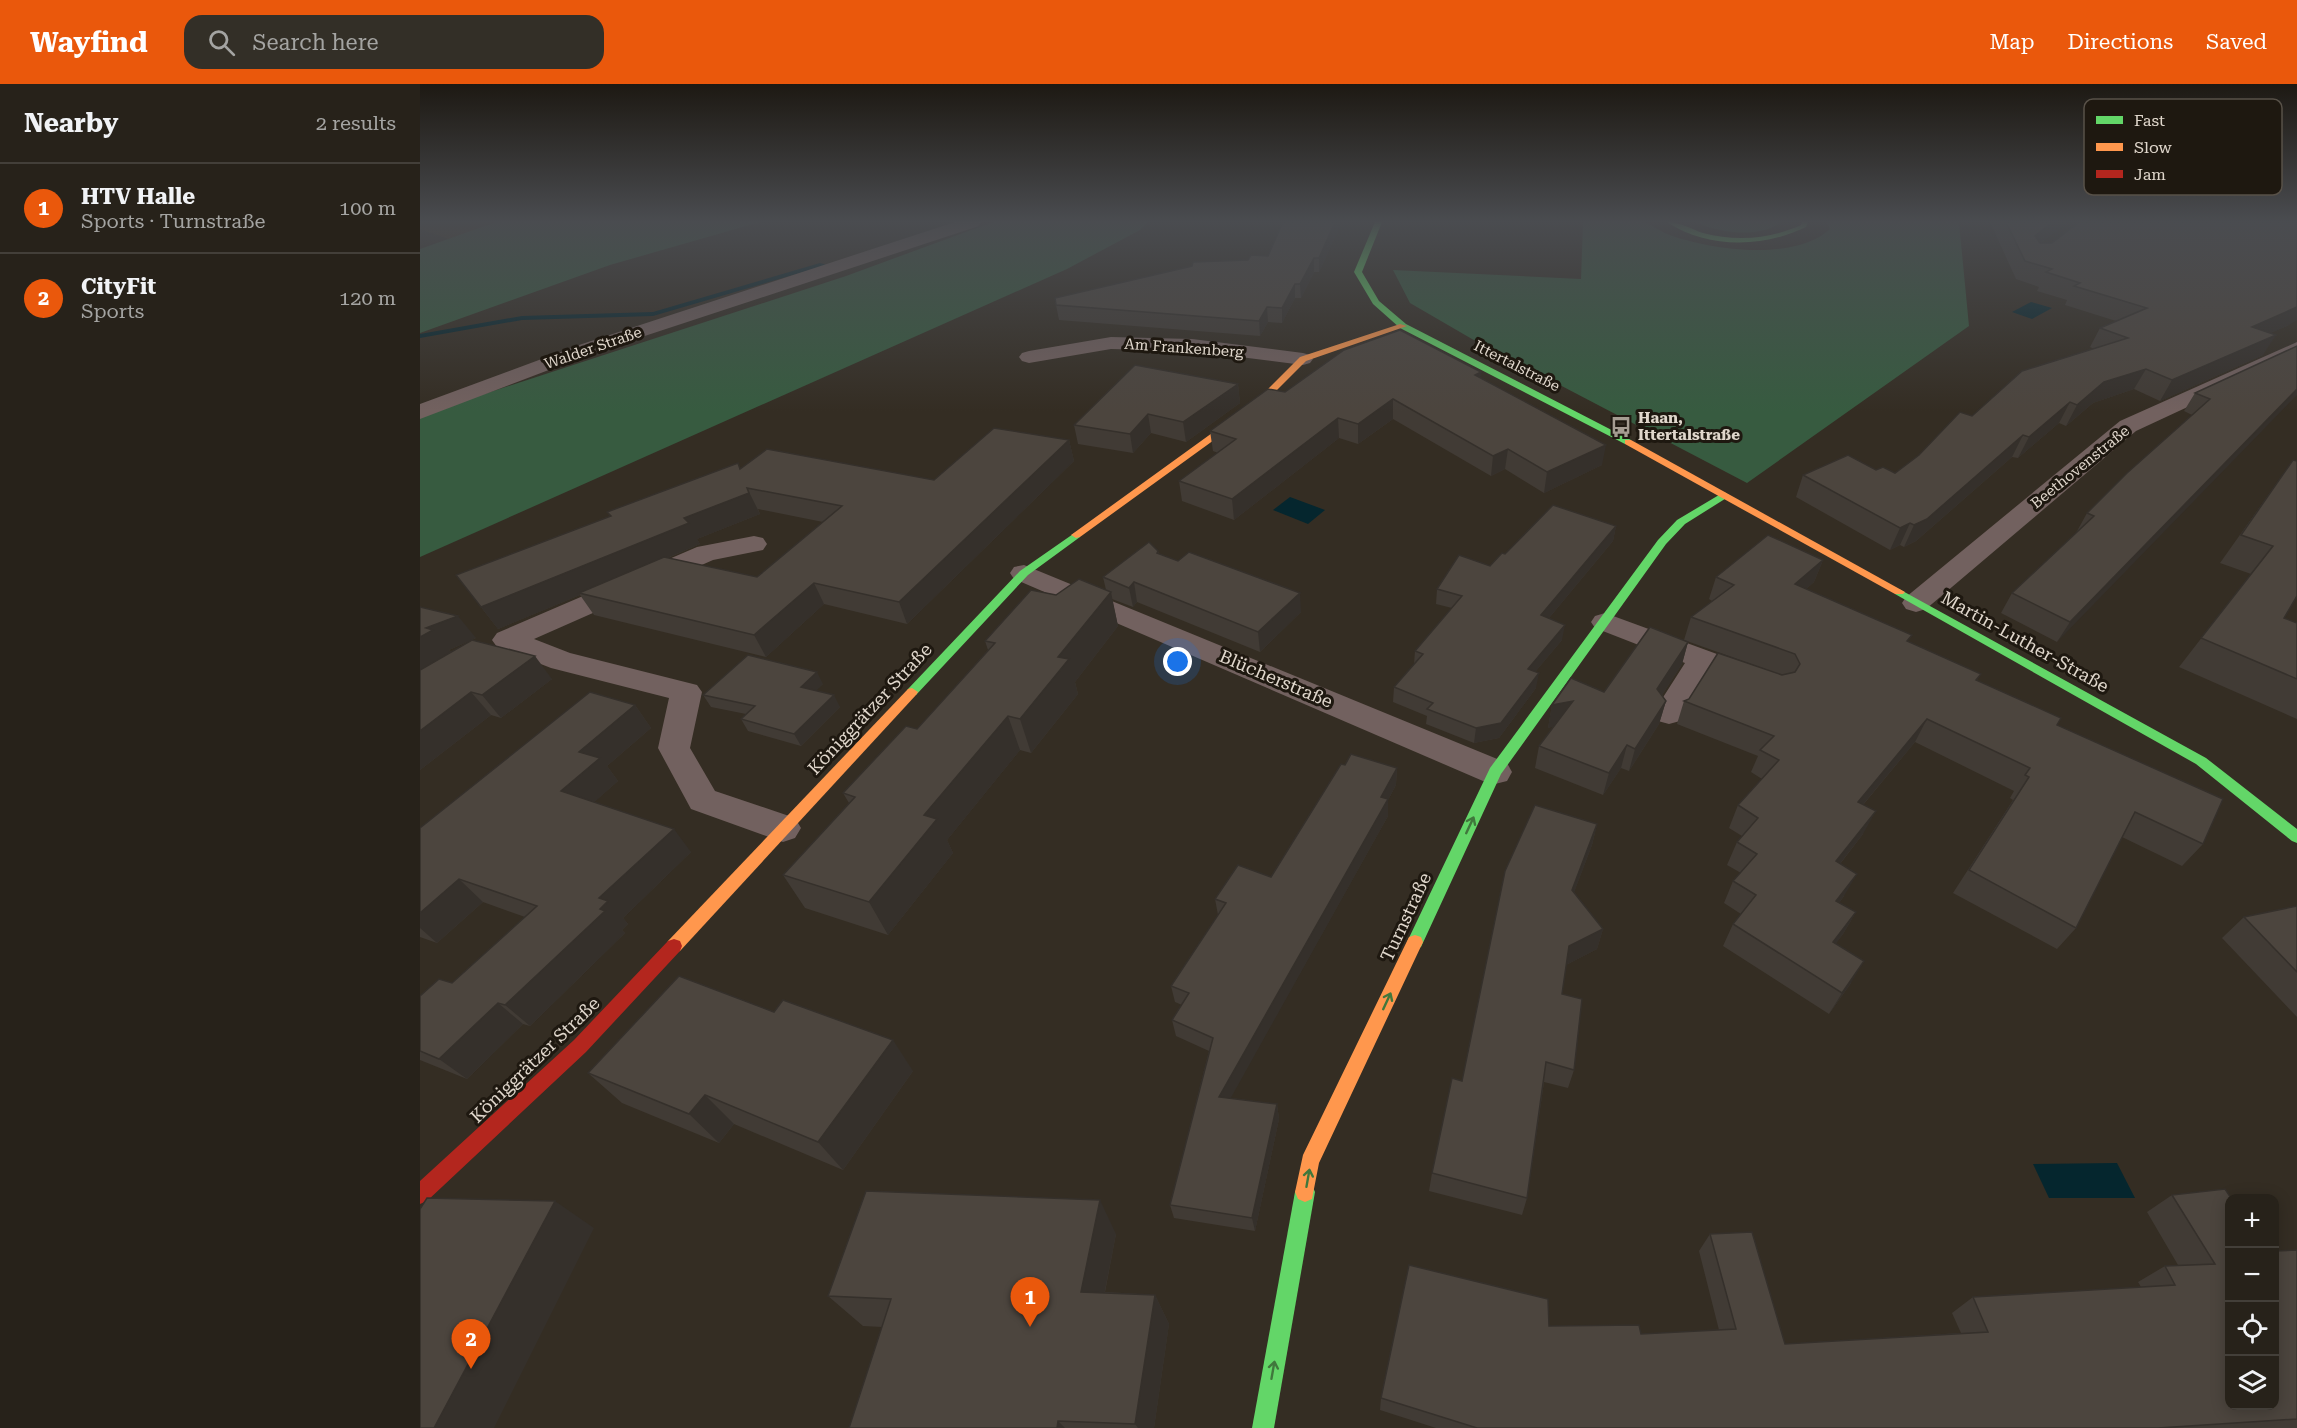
<!DOCTYPE html>
<html lang="en">
<head>
<meta charset="utf-8">
<style>
	body { margin:0; font-family:"Roboto Serif",serif; background:#332f27; color:#f1f3f6 }
	.controls { position:absolute; right:18px; bottom:18px; display:grid; overflow:hidden; border-radius:12px; box-shadow:0 3px 15px #0003 }
	.controls button { width:54px; height:54px; display:grid; place-items:center; padding:0; border:0; border-bottom:2px solid #433f39; background:#27221a; color:#f1f3f6; font:30px sans-serif }
	.you { position:absolute; left:758px; top:578px; width:21px; height:21px; margin:-15px; border:4px solid #fff; border-radius:50%; background:#1a73e8; box-shadow:0 0 0 9px #1a73e833 }
	.badge { display:grid; place-items:center; width:39px; height:39px; border-radius:50%; background:#ea580c; color:#fff; font-size:20px; font-weight:700 }
	.pin { position:absolute; translate:-50% -50px; filter:drop-shadow(0 2px 3px #0008) }
	.pin::after { content:''; position:absolute; top:32px; width:21px; height:18px; background:inherit; clip-path:polygon(0 0,100% 0,50% 100%) }
	.list { margin:0; padding:0; list-style:none }
	h2 { display:flex; justify-content:space-between; align-items:center; height:78px; margin:0; padding:0 24px; font-size:26px }
	h2 small { font-size:20px; font-weight:400; color:#a4a4a2 }
	.list li { display:grid; grid-template-columns:39px 1fr auto; gap:18px; align-items:center; box-sizing:border-box; height:90px; padding:0 24px; border-top:2px solid #433f39 }
	.list b { display:block; font-size:22px; white-space:nowrap }
	.list p { margin:0; font-size:20px; white-space:nowrap; color:#a4a4a2 }
	.list em { font-size:20px; font-style:normal; color:#a4a4a2 }
	.icon { flex:none; width:33px; height:33px; fill:none; stroke:currentColor; stroke-width:2; stroke-linecap:round; stroke-linejoin:round }
	.map { position:relative; flex:none; width:1877px; height:1344px; overflow:hidden }
	header { display:flex; align-items:center; gap:36px; box-sizing:border-box; height:84px; padding:0 30px; background:#ea580c; color:#fff }
	header strong { font-size:28px }
	nav { display:flex; gap:33px; margin-inline-start:auto; font-size:21px }
	.search { width:420px; height:54px; background:#332f27; display:flex; align-items:center; gap:15px; box-sizing:border-box; padding:0 21px; border-radius:18px; color:#a4a4a2; font-size:22px }
	main { display:flex }
	aside { flex:1; background:#27221a }
	.map>svg:first-child { display:block }
</style>
</head>
<body>
<header>
<strong>Wayfind</strong>
<div class="search"><svg class="icon" aria-label="search" viewBox="0 0 24 24"><circle cx="10" cy="10" r="6"/><path d="M15 15l6 6"/></svg>Search here</div>
<nav><a>Map</a><a>Directions</a><a>Saved</a></nav>
</header>
<main>
<aside>
<h2>Nearby<small>2 results</small></h2>
<ul class="list">
<li><span class="badge">1</span><div><b>HTV Halle</b><p>Sports · Turnstraße</p></div><em>100 m</em></li>
<li><span class="badge">2</span><div><b>CityFit</b><p>Sports</p></div><em>120 m</em></li>
</ul>
</aside>
<div class="map">
<svg width="1877" height="1344" viewBox="0 0 1877 1344">
	<rect width="100%" height="100%" fill="#342d23"/>
	<!-- built -->
	<path fill="#45351f" d="M0 138H76L31 156 0 145Z"/>
	<!-- green -->
	<g fill="#375b40">
		<path d="M76 138H340L190 181 0 249V165Z"/>
		<path d="M573 138H728L720 146 647 185 0 473V334L55 313 426 192Z"/>
		<path d="M1163 138C1182 138 1203 136 1222 138 1231 139 1239 147 1247 150 1289 166 1375 178 1410 145L1407 138H1539L1549 242 1327 399 1052 255 990 219 973 186 1161 195Z"/>
		<path d="M1275 138H1361C1340 155 1298 149 1275 138Z"/>
	</g>
	<!-- water -->
	<g fill="#05262e">
		<path d="M1611 218 1632 224 1612 235 1592 228Z"/>
		<path d="M870 413 905 426 888 440 853 426Z"/>
		<path d="M1697 1079 1715 1114H1629L1613 1080Z"/>
	</g>
	<g fill="none" stroke-linecap="round" stroke-linejoin="round">
		<!-- stream -->
		<path fill="#05262e" fill-rule="evenodd" d="M400 179 407 181 233 232 102 236 0 254V250L102 232 233 228Z"/>
		<!-- street -->
		<g fill="#72615f" fill-rule="evenodd">
			<path d="M535 138H561L559 142 176 268 0 335V320L162 260Z"/>
			<path d="M691 253 772 255 883 269 890 271 893 275 890 279 883 281 772 267 691 265 609 279 602 277 599 273 602 269 609 267Z"/>
			<path d="M1877 258V272L1716 347 1506 525 1496 528 1486 525 1482 519 1486 513 1700 337Z"/>
			<path d="M334 452 343 454 347 460 343 466 293 476 114 555 150 569 277 601 282 608 270 664 295 707 375 734 381 744 375 754 363 758 271 725 238 664 249 614 131 584 77 563 72 556 77 549 277 463Z"/>
			<path d="M604 481 1087 679 1092 688 1087 697 1075 700 1063 697 594 495 590 489 594 483Z"/>
			<path d="M1185 529 1346 588 1350 595 1346 602 1335 605 1290 589 1260 637 1249 640 1238 637 1233 629 1265 579 1175 544 1171 538 1175 532Z"/>
		</g>
		<!-- fast -->
		<g fill="#63d668" fill-rule="evenodd">
			<path d="M955 138H962L942 188 959 217 986 240 1211 356V360H1205L980 244 953 220 934 188Z"/>
			<path d="M1247 138C1260 138 1271 145 1283 149 1317 158 1350 155 1381 141L1382 138H1388L1386 143C1343 164 1288 165 1247 138Z"/>
			<path d="M1304 408 1309 411 1308 413 1265 440 1246 460 1081 690 1001 863 995 865 989 863 987 858 1070 684 1238 456 1257 436Z"/>
			<path d="M656 448 660 449V453L608 491 496 611H488L486 608 488 605 600 487Z"/>
			<path d="M1479 505 1786 674 1877 745V759L1872 757 1776 680 1475 510V506Z"/>
			<path d="M885 1098 892 1101 895 1108 854 1344H832L875 1108 878 1101Z"/>
		</g>
		<!-- slow -->
		<g fill="#ff974d" fill-rule="evenodd">
			<path d="M980 240 987 242 886 277 841 322 660 453 656 454 651 451 835 318 880 273Z"/>
			<path d="M1205 356H1211L1485 508 1483 510H1475L1205 360Z"/>
			<path d="M492 604 498 608 496 611 260 867 254 869 248 867 246 862 248 857 488 605Z"/>
			<path d="M995 851 1001 853 1003 858 899 1079 892 1115 885 1118 878 1115 875 1108 883 1071 989 853Z"/>
		</g>
		<!-- jam -->
		<path fill="#b3261e" fill-rule="evenodd" d="M254 855 260 857 262 862 260 867 166 968 7 1117 0 1120V1097L154 956 248 857Z"/>
	</g>
	<!-- wall -->
	<g fill="#413b35" fill-rule="evenodd">
		<path d="M863 138H921V140L899 188H894L881 214H875L862 239 848 238 840 252 639 236 636 221 848 172Z"/>
		<path d="M1570 138H1647L1621 159 1869 241 1850 249 1843 271 1740 317 1714 305 1673 319 1646 342 1639 339 1598 374 1592 373 1496 457 1484 463 1480 461 1470 466 1376 413 1383 391 1456 386 1475 389 1552 332 1674 265 1670 263 1680 244 1696 237 1645 221 1647 216 1617 207 1619 203 1596 195Z"/>
		<path d="M1877 262 1637 558 1581 529 1592 509 1656 449 1667 429 1772 331 1764 327 1775 309Z"/>
		<path d="M1061 294 1182 381 1124 409 1085 385 1071 392 973 335 938 360 919 354 814 436 762 417 759 397 798 369 793 367 790 347 865 308Z"/>
		<path d="M818 300 820 319 766 358 731 349 713 369 658 360 654 341Z"/>
		<path d="M649 356 654 377 487 540 404 520 346 573 174 531 160 511 78 545 36 491 190 432 187 428 320 384 514 396ZM338 425 403 438 337 493 248 474 280 460 277 455 340 430Z"/>
		<path d="M1873 376 1864 534 1877 539V635L1759 583 1831 490 1800 479Z"/>
		<path d="M1196 442 1193 457 1129 534 1142 556 1115 588 1116 604 1079 654 1054 659 1006 640 1007 632 973 618 974 603 994 580 995 567 1032 524 1016 520 1017 505 1070 482 1085 470Z"/>
		<path d="M738 467 739 470 881 528 840 568 717 518 713 523 692 515 698 542 655 598 658 610 611 669 600 666 527 756 533 769 468 851 385 824 363 791 429 719 423 709 497 645 568 566 565 557 686 506 683 493Z"/>
		<path d="M1403 476 1394 498 1386 505 1488 558 1561 590 1557 596 1637 641 1783 760 1762 782 1702 753 1656 844 1637 865 1533 809 1593 716 1590 714 1594 707 1495 658 1443 721V750L1420 780 1424 812 1419 819 1436 828 1423 850 1416 859 1431 899 1409 930 1303 862 1313 840 1321 830 1304 819 1313 797 1321 789 1307 781 1317 758 1322 752 1309 744 1318 721 1342 695 1331 688 1338 672 1257 640 1264 617 1345 585 1264 556 1271 533 1292 517 1289 515 1296 493Z"/>
		<path d="M0 523 56 554 29 566 31 568 132 595 81 634 71 631 0 686Z"/>
		<path d="M1268 558 1262 580 1242 611 1246 617 1239 640 1209 687 1201 684 1183 711 1115 684 1119 662 1134 642 1128 644 1132 621 1184 608Z"/>
		<path d="M403 600 396 606 420 623 381 662 328 647 321 635 326 630 291 623 283 611Z"/>
		<path d="M215 621 231 644 187 682 198 697 174 718 271 768 203 834 208 840 202 846 205 849 110 942 103 940 47 995 0 976V912L32 899 105 833 63 818 17 859 0 853V744Z"/>
		<path d="M925 681 977 684 976 701 968 716V732L810 1014 857 1020 859 1035 835 1147 754 1134 750 1121 789 967 756 952 752 936 762 921 755 918 751 902 798 831 795 815 851 793Z"/>
		<path d="M1177 740 1172 761 1154 808 1183 845 1177 865 1146 881 1142 910 1154 986 1148 1004 1124 998 1107 1114 1102 1131 1009 1107 1012 1089Z"/>
		<path d="M1877 822V933L1802 854 1824 833Z"/>
		<path d="M493 987 423 1086 314 1040 299 1059 202 1019 168 989Z"/>
		<path d="M1805 1105 1809 1322 1877 1166V1344H1016L960 1326 961 1314 1129 1242 1221 1250 1299 1246 1279 1167 1290 1150 1365 1260 1541 1249 1532 1229 1553 1213 1721 1203 1718 1198 1745 1182 1758 1181 1727 1128 1752 1111Z"/>
		<path d="M696 1150 685 1208 735 1211 749 1240 734 1344H429L462 1243 443 1242 408 1212Z"/>
	</g>
	<!-- shaded-wall -->
	<g fill="#35302b">
		<path d="M915 138H921V140L899 188V174Z"/>
		<path d="M1632 138H1647L1607 170 1615 152Z"/>
		<path d="M894 174V188L881 214 880 200Z"/>
		<path d="M875 200V214L862 239V224Z"/>
		<path d="M847 223 848 238 840 252 839 237Z"/>
		<path d="M1877 223V236L1869 241 1819 263 1832 243Z"/>
		<path d="M1856 251 1843 271 1740 317 1752 296Z"/>
		<path d="M1726 285 1714 305 1673 319 1646 342 1657 321 1684 298Z"/>
		<path d="M1061 288 1060 308 1055 291Z"/>
		<path d="M818 300 820 319 766 358 763 338Z"/>
		<path d="M1877 305V311L1637 558 1650 538Z"/>
		<path d="M973 315V335L938 360V340Z"/>
		<path d="M1650 318 1639 339 1598 374 1609 353Z"/>
		<path d="M728 330 731 349 713 369 710 350Z"/>
		<path d="M918 334 919 354 814 436 812 415Z"/>
		<path d="M1603 351 1592 373 1496 457 1484 463 1494 441Z"/>
		<path d="M649 356 654 377 487 540 479 518Z"/>
		<path d="M1186 361 1182 381 1124 409 1127 388Z"/>
		<path d="M1088 365 1085 385 1071 392 1073 372Z"/>
		<path d="M327 404 340 430 277 455 280 460 162 510 159 509 160 511 78 545 61 523 264 434Z"/>
		<path d="M1490 439 1480 461 1470 466 1480 444Z"/>
		<path d="M1196 442 1193 457 1119 546 1121 531Z"/>
		<path d="M1403 476 1394 498 1366 523 1375 500Z"/>
		<path d="M714 498 717 518 713 523 709 504Z"/>
		<path d="M394 499 404 520 346 573 334 551Z"/>
		<path d="M691 508 698 542 655 598 658 610 611 669 600 635 638 573Z"/>
		<path d="M880 509 881 528 840 568 838 548Z"/>
		<path d="M38 532 56 554 29 566 32 569 0 587V553L6 544Z"/>
		<path d="M1145 541 1142 556 1105 600 1108 585Z"/>
		<path d="M1268 558 1262 580 1231 628 1237 605Z"/>
		<path d="M115 572 132 595 81 634 62 611Z"/>
		<path d="M397 588 403 600 388 615 381 603Z"/>
		<path d="M1119 589 1116 604 1079 654 1054 659 1056 644Z"/>
		<path d="M51 608 71 631 0 686V647Z"/>
		<path d="M414 611 420 623 381 662 374 650Z"/>
		<path d="M1153 617 1148 639 1128 644 1132 621Z"/>
		<path d="M1246 617 1239 640 1209 687 1215 665Z"/>
		<path d="M215 621 231 644 187 682 198 697 160 731 141 707 159 668Z"/>
		<path d="M588 632 600 666 527 756 533 769 468 851 449 818 504 731Z"/>
		<path d="M1507 635 1495 658 1426 741 1438 718Z"/>
		<path d="M1207 661 1201 684 1183 711 1189 689Z"/>
		<path d="M977 684 976 701 968 716V732L803 1028 799 1013Z"/>
		<path d="M1456 727 1443 750 1404 800 1416 777Z"/>
		<path d="M1177 740 1172 761 1147 827 1152 806Z"/>
		<path d="M254 745 271 768 203 834 208 840 202 846 205 849 110 942 85 921 180 825 179 814Z"/>
		<path d="M1437 790 1424 812 1404 839 1416 817Z"/>
		<path d="M39 795 63 818 17 859 0 844V829Z"/>
		<path d="M1436 828 1423 850 1401 880 1413 858Z"/>
		<path d="M1183 845 1177 865 1144 882 1149 862Z"/>
		<path d="M1444 877 1431 899 1409 930 1422 909Z"/>
		<path d="M78 919 103 940 47 995 19 975Z"/>
		<path d="M473 956 493 987 423 1086 398 1058Z"/>
		<path d="M285 1011 314 1040 299 1059 269 1030Z"/>
		<path d="M857 1020 859 1035 835 1147 832 1134Z"/>
		<path d="M680 1116 696 1150 679 1237 661 1208Z"/>
		<path d="M135 1117 174 1144 74 1344H14Z"/>
		<path d="M735 1211 749 1240 734 1344H718L715 1340Z"/>
		<path d="M638 1337 645 1344H637Z"/>
	</g>
	<!-- building -->
	<g fill="#4c453e" stroke="#35302b" stroke-width="1.5">
		<path d="M863 138H915L899 174H894L880 200H875L862 224 847 223 839 237 636 221 635 214 772 182 773 178 828 176 831 171 848 172Z"/>
		<path d="M1586 138H1632L1615 152 1620 159H1632L1659 138H1877V223L1832 243 1856 251 1752 296 1726 285 1684 298 1657 321 1650 318 1609 353 1603 351 1507 435 1494 441 1490 439 1480 444 1383 391 1428 371 1456 386 1463 383 1475 389 1499 371 1540 328 1552 332 1602 287 1708 254 1680 244 1727 224 1654 202 1660 199 1626 188 1632 185 1605 177Z"/>
		<path d="M980 246 1061 288 1055 291 1186 361 1127 388 1088 365 1073 372 973 315 938 340 918 334 812 415 759 397 816 355 790 347 848 305 865 308 924 266Z"/>
		<path d="M1877 262V305L1650 538 1592 509 1674 432 1667 429 1707 389 1790 315 1775 309Z"/>
		<path d="M715 281 818 300 763 338 728 330 710 350 654 341Z"/>
		<path d="M574 344 649 356 479 518 394 499 334 551 159 509 244 473 337 493 422 422 327 404 329 409 264 434 269 439 61 523 36 491 191 432 187 428 318 379 320 385 347 365 514 396Z"/>
		<path d="M1873 376 1877 377V512L1864 534 1877 539V595L1781 554 1853 462 1821 451Z"/>
		<path d="M1133 421 1196 442 1121 531 1145 541 1108 585 1119 589 1081 639 1056 644 1007 625 1013 619 974 603 1003 570 995 567 1042 512 1017 505 1039 471 1070 482 1082 469 1085 470Z"/>
		<path d="M1348 451 1403 476 1375 500 1492 551 1487 557 1561 590 1556 596 1641 634 1637 641 1803 715 1783 760 1715 728 1656 844 1549 786 1609 693 1605 691 1610 684 1507 635 1438 718 1456 727 1416 777 1437 790 1416 817 1436 828 1413 858 1444 877 1422 909 1313 840 1336 811 1313 797 1337 770 1317 758 1338 734 1318 721 1359 676 1340 666 1354 652 1264 617 1269 615 1298 569 1362 591 1375 588 1380 580 1375 570 1271 533 1314 501 1296 493Z"/>
		<path d="M729 458 738 467 737 469 758 477 769 468 880 509 838 548 714 498 709 504 683 493Z"/>
		<path d="M659 495 691 508 638 573 649 575 600 635 588 632 504 731 517 735 449 818 363 791 435 713 423 709 486 642 497 645 575 559 565 557 611 506 636 511Z"/>
		<path d="M0 523 38 532 6 544 13 546 0 553Z"/>
		<path d="M1230 543 1268 558 1237 605 1246 617 1215 665 1207 661 1189 689 1119 662 1153 617 1132 621 1151 594 1184 608Z"/>
		<path d="M52 556 115 572 62 611 51 608 0 647V586Z"/>
		<path d="M328 571 397 588 381 603 414 611 374 650 321 635 335 622 283 611Z"/>
		<path d="M170 608 215 621 159 668 180 674 141 707 254 745 179 814 188 817 180 825 185 827 85 921 78 919 19 975 0 967V912L19 895 32 899 117 822 39 795 0 829V744Z"/>
		<path d="M931 670 977 684 961 713 968 715 799 1013 857 1020 832 1134 750 1121 793 954 752 936 769 909 751 902 806 819 795 815 818 781 851 793 921 680 925 681Z"/>
		<path d="M1115 721 1177 740 1152 806 1183 845 1149 862 1142 910 1162 915 1154 986 1126 978 1107 1114 1012 1089 1032 994 1042 997 1085 787Z"/>
		<path d="M1877 822V888L1824 833Z"/>
		<path d="M259 892 354 928 363 916 473 956 398 1058 285 1011 269 1030 168 989Z"/>
		<path d="M1805 1105 1811 1114H1809V1322H1854V1167L1877 1166V1335L1738 1344H1057L961 1314 989 1181 1128 1215 1129 1242 1219 1241 1221 1250 1316 1245 1290 1150 1332 1148 1365 1260 1568 1248 1553 1213 1755 1201 1745 1182 1795 1180 1752 1111Z"/>
		<path d="M446 1107 680 1116 661 1208 735 1211 715 1340 638 1337 637 1344H429L471 1215 408 1212Z"/>
		<path d="M7 1114 135 1117 14 1344H0V1125Z"/>
	</g>
	<!-- one-way arrows -->
	<defs><path id="oneway-shaft" d="M-6 0H5M1.5-3L5.5 0L1.5 3" fill="none" stroke-width="1.6" stroke-linecap="round" stroke-linejoin="round" transform="scale(1.5)"/></defs>
	<g stroke="#40773c">
		<use href="#oneway-shaft" transform="translate(1050 741) rotate(-65)"/>
		<use href="#oneway-shaft" transform="translate(967 917) rotate(-65)"/>
		<use href="#oneway-shaft" transform="translate(888 1094) rotate(-80)"/>
		<use href="#oneway-shaft" transform="translate(853 1286) rotate(-80)"/>
	</g>
	<!-- sky -->
	<linearGradient id="sky" x2="0" y2="1"><stop stop-color="#1d1913"/><stop offset="0.42" stop-color="#4a4c50"/><stop offset="1" stop-color="#4a4c50" stop-opacity="0"/></linearGradient>
	<rect width="1877" height="327" fill="url(#sky)"/>
	<!-- icons -->
	<defs>
		<symbol id="bus-bare" viewBox="-9 -9 18 18"><path d="M-5-6H5V4H4V6H2V4H-2V6H-4V4H-5ZM-3.5-4V0h7V-4ZM-3.5 1.2v1.5H-2V1.2ZM2 1.2v1.5H3.5V1.2Z" fill="#a49c91" stroke="#1e1810" stroke-width="2.5" paint-order="stroke"/></symbol>
	</defs>
	<g fill-rule="evenodd">
		<use href="#bus-bare" x="1186" y="328" width="30" height="30"/>
	</g>
	<g text-anchor="middle" stroke-width="6" stroke-linejoin="round" paint-order="stroke">
		<!-- far-street labels -->
		<g font-size="15" fill="#e0d7cc" stroke="#1e1810">
			<text transform="translate(173 264) rotate(-19)" y="5">Walder Straße</text>
			<text transform="translate(764 264) rotate(4)" y="5">Am Frankenberg</text>
			<text transform="translate(1097 282) rotate(27)" y="5">Ittertalstraße</text>
			<text transform="translate(1660 383) rotate(-39)" y="5">Beethovenstraße</text>
		</g>
		<!-- far-poi labels -->
		<g font-size="15" font-weight="bold" fill="#e0d7cc" stroke="#1e1810" text-anchor="start">
			<text x="1218" y="339">Haan,<tspan x="1218" dy="17">Ittertalstraße</tspan></text>
		</g>
		<!-- street labels -->
		<g font-size="18" fill="#e0d7cc" stroke="#1e1810">
			<text transform="translate(1605 558) rotate(29)" y="6">Martin-Luther-Straße</text>
			<text transform="translate(856 595) rotate(23)" y="6">Blücherstraße</text>
			<text transform="translate(450 625) rotate(-47)" y="6">Königgrätzer Straße</text>
			<text transform="translate(986 833) rotate(-65)" y="6">Turnstraße</text>
			<text transform="translate(115 976) rotate(-44)" y="6">Königgrätzer Straße</text>
		</g>
	</g>
	<!-- legend -->
	<rect x="1664" y="15" width="198" height="96" rx="9" fill="#1e1810" stroke="#585148" stroke-width="1.5"/>
	<rect x="1676" y="32" width="27" height="8" fill="#63d668"/>
	<rect x="1676" y="59" width="27" height="8" fill="#ff974d"/>
	<rect x="1676" y="86" width="27" height="8" fill="#b3261e"/>
	<g font-size="16" fill="#e0d7cc">
		<text x="1714" y="42">Fast</text>
		<text x="1714" y="69">Slow</text>
		<text x="1714" y="96">Jam</text>
	</g>
</svg>
<div class="controls">
<button>+</button>
<button>−</button>
<button><svg class="icon" aria-label="locate" viewBox="0 0 24 24"><circle cx="12" cy="12" r="6"/><path d="M12 2v4M12 18v4M2 12h4M18 12h4"/></svg></button>
<button><svg class="icon" aria-label="layers" viewBox="0 0 24 24"><path d="M12 4l9 5-9 5-9-5zM3 14l9 5 9-5"/></svg></button>
</div>
<div class="you"></div>
<div class="pin badge" style="left:610px;top:1243px">1</div>
<div class="pin badge" style="left:51px;top:1285px">2</div>
</div>
</main>
</body>
</html>
